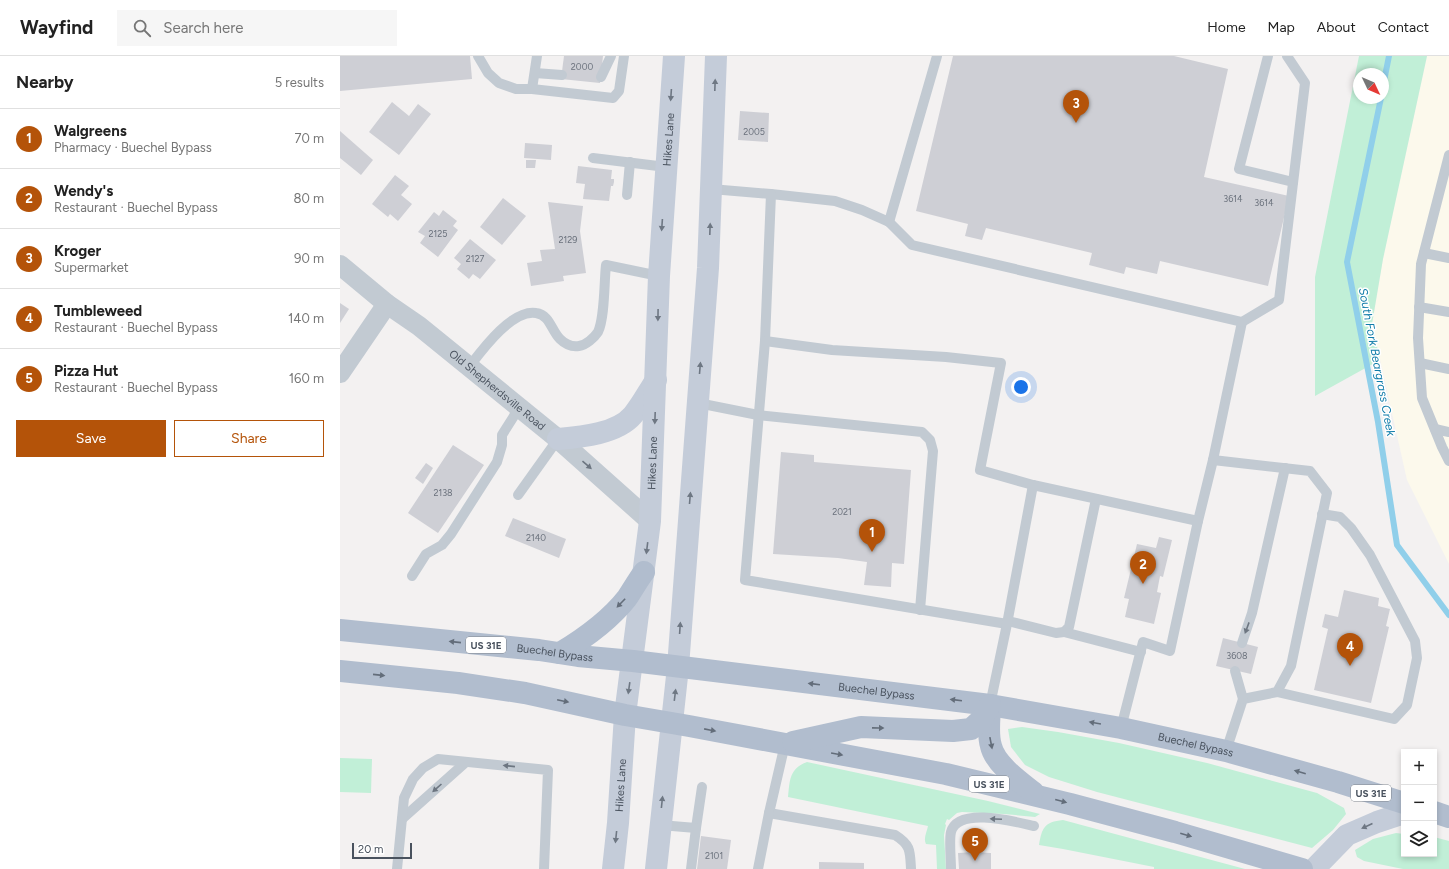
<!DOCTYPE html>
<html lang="en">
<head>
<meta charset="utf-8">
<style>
	body { margin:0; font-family:Figtree,sans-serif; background:#f6f6f6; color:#222 }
	.controls { position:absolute; right:12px; bottom:12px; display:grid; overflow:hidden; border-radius:0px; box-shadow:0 2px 6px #0003 }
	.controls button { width:36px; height:36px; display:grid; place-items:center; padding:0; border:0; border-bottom:1px solid #e0e0e0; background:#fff; color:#222; font:20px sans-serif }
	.compass { position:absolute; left:1013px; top:12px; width:36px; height:36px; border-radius:50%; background:#fff; box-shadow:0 2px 6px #0003; rotate:134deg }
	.scale { position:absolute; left:12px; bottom:10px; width:60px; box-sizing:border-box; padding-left:4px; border:2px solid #49525e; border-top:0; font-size:11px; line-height:14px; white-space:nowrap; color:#49525e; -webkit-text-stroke:3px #fff; paint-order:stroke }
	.you { position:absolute; left:681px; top:331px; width:14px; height:14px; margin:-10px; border:3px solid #fff; border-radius:50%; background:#1a73e8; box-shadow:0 0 0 6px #1a73e833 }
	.badge { display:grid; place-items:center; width:26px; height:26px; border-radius:50%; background:#b45309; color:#fff; font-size:13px; font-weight:700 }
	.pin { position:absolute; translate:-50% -33px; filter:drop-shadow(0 1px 2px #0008) }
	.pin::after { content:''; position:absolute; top:21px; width:14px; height:12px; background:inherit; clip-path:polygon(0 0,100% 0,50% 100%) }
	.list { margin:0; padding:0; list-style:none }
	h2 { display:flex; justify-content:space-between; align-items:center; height:52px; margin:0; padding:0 16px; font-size:17px }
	h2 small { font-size:13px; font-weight:400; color:#767676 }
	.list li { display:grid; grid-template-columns:26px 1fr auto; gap:12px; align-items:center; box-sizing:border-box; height:60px; padding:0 16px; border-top:1px solid #e0e0e0 }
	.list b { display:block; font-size:15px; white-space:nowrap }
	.list p { margin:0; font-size:13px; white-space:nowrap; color:#767676 }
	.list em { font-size:13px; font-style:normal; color:#767676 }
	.actions { display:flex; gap:8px; padding:12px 16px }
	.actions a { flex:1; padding:9px 0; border:1px solid #b45309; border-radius:0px; text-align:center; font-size:14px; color:#b45309 }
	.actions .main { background:#b45309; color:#fff }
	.icon { flex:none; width:22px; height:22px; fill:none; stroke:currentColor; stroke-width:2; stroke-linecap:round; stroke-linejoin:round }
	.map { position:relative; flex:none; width:1109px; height:813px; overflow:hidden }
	header { display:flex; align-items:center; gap:24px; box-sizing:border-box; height:56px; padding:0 20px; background:#fff; border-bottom:1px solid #e0e0e0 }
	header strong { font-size:19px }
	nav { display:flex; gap:22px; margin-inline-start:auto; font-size:14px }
	.search { width:280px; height:36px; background:#f6f6f6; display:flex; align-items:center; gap:10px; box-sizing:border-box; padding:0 14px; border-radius:0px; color:#767676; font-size:15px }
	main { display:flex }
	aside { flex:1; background:#fff }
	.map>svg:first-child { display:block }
</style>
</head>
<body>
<header>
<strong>Wayfind</strong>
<div class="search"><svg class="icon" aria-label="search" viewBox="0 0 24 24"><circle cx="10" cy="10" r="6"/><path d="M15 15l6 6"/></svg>Search here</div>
<nav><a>Home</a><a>Map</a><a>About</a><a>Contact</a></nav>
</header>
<main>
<aside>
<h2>Nearby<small>5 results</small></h2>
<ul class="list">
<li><span class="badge">1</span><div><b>Walgreens</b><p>Pharmacy · Buechel Bypass</p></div><em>70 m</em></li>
<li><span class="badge">2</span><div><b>Wendy's</b><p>Restaurant · Buechel Bypass</p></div><em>80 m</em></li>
<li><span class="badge">3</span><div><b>Kroger</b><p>Supermarket</p></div><em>90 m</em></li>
<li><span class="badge">4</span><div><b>Tumbleweed</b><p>Restaurant · Buechel Bypass</p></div><em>140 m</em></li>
<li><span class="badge">5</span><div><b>Pizza Hut</b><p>Restaurant · Buechel Bypass</p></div><em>160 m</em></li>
</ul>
<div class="actions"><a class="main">Save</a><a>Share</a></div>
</aside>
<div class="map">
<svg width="1109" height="813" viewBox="0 0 1109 813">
	<rect width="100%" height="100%" fill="#f3f1f1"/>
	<!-- commercial -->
	<path fill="#fcf9ec" d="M1087 0H1109V508L1067 424 1032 268 1043 203Z"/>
	<!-- green -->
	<g fill="#c1efd7" fill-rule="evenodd">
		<path d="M1019 0H1087L1043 203 1032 268 1040 304 975 340V221ZM1019 18H1043V42H1019Z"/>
		<path d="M682 671 718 676 779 687 867 707 977 737 1004 752 1006 758 993 774 972 792 757 736 709 721 685 709 671 691 668 673Z"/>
		<path d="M0 702 32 703 31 737 0 736Z"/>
		<path d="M467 706 648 745 700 758 695 761 664 758 622 756 617 757 609 764 607 763 605 768 606 769 604 779 606 813H597L596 789 586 788C583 782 587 776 588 770L448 741C450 724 449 713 467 706Z"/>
		<path d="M723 764 905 813H814V811L723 793 699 789C702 772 704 766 723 764Z"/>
		<path d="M1056 777 1064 778V798H1094V781L1109 785V813H1063L1024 805 1017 801 1015 794 1033 783Z"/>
	</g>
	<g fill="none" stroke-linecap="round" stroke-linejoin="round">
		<!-- stream -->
		<g stroke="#90cfea" stroke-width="6">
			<path d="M1043 30 1049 0"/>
			<path d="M1041 42 1007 206 1038 366 1057 489 1109 559"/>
		</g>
	</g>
	<!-- building -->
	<g fill="#cecfd5">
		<path d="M0 0H130L132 23 0 35Z"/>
		<path d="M224 0H263L260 27 221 23Z"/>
		<path d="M613 0H834L888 13 864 121 949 140 928 230 820 205 817 218 786 211 784 218 749 209 752 197 646 172 642 184 625 180 628 168 576 155Z"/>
		<path d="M52 46 69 60 78 48 91 58 59 99 29 76Z"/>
		<path d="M400 55 429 57 428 86 398 84Z"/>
		<path d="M0 75 33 104 21 119 0 102Z"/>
		<path d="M185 87 212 89 211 104 184 102Z"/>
		<path d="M186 104H196L195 112H186Z"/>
		<path d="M238 110 272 114 271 123H274V126L273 130H271L269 145 243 143 245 128 236 127Z"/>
		<path d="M55 119 69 130 61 139 72 148 58 165 50 158 48 161 32 148Z"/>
		<path d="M163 142 186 160 162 189 140 171Z"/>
		<path d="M208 146 243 150 240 175 246 217 223 220 224 225 191 230 187 207 202 205 200 194 215 193Z"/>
		<path d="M103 154 117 165 113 170 118 174 98 201 80 187 85 180 78 176 94 156 99 160Z"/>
		<path d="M130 183 156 204 140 223 133 218 129 223 117 213 121 208 114 202Z"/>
		<path d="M0 247 9 253 0 267Z"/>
		<path d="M113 389 144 409 98 477 68 457Z"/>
		<path d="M441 396 474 399V406L571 414 564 508 552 507 551 531 524 529 527 506 498 502 433 498Z"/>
		<path d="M86 407 93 412 83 428 75 422Z"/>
		<path d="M173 462 226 483 219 502 165 480Z"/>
		<path d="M819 481 832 484 823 521 820 520 817 536 821 537 814 568 785 561 789 543 784 542 797 488 816 492Z"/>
		<path d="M1004 534 1039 542 1038 550 1050 553 1046 570 1049 571 1031 647 974 634 988 573 982 571 985 558 998 561Z"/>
		<path d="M883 582 918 591 911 618 876 610Z"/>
		<path d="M361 780 391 784 387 813H357Z"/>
		<path d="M634 796 651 797V813H619L618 797Z"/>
		<path d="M479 806 524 807V813H479Z"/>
	</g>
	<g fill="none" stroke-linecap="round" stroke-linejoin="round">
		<!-- service -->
		<g stroke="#c2cad2" stroke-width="10">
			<path d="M138 0 148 17 159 27 176 33H192L273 42 279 35 284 0"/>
			<path d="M928 0 899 113 953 126"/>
			<path d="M195 17 222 19"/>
			<path d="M261 21 271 0"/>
			<path d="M192 33 197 0"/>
			<path d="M1109 99 1081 208 1078 282 1082 342 1102 391 1109 405"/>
			<path d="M253 102 326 111"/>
			<path d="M371 133 431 138 495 145 522 154 549 166 572 189 902 266 873 404 858 465"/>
			<path d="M431 138 425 285 405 524 667 568"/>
			<path d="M287 139 290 106"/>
			<path d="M549 166 597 0"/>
			<path d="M1084 197 1109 202"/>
			<path d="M1079 251 1109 256"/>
			<path d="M902 266 939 244 965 27 947 0"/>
			<path d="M425 285 492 294 606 301 661 307 640 414 693 429"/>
			<path d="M1080 307 1109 313"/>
			<path d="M129 311C142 294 172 253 196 257 210 259 211 274 220 283 225 288 232 291 239 290 246 289 254 282 258 276 265 261 264 226 266 209L319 220"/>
			<path d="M358 347 418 359 582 376 590 384 593 395 580 554"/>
			<path d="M1095 373 1109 376"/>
			<path d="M873 404 970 415 987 437 951 610 937 636 903 643 886 695"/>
			<path d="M178 439 218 383"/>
			<path d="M72 520 86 498 102 489 111 478 157 406 162 389V379L179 352"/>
			<path d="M668 565 716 577 724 576 729 571 756 443"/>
			<path d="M724 576 801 596"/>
			<path d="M902 587 912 557 945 412"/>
			<path d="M895 615 903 643"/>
			<path d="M937 636 1054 663 1067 649 1077 602 1075 585 1030 499 1011 472 1000 461 982 458"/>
			<path d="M650 649 667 568 693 429 858 465 830 595 803 586 781 672"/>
			<path d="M445 688 429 757 555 779C571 789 570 795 571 813"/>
			<path d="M62 763 126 706"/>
			<path d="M320 769 356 772 362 731"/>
			<path d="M57 813 64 742 73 723 83 712 98 703 208 714 204 813"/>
			<path d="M351 813 356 772"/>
			<path d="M418 813 429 757"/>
			<path d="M611 813C611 803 609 784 611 776 618 750 676 766 694 770"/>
		</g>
		<!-- minor -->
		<g stroke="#c2cad2" stroke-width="20">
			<path id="s1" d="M0 209 47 248 79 270 218 383 310 465"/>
			<path d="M0 317 47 248"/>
		</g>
		<!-- secondary -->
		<g stroke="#c4ccd9" stroke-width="22">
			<path d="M218 383C241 381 277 378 293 359 302 348 308 336 316 324"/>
			<path id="s2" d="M273 813 278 767 285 659 310 465 319 220 334 0"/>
			<path d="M316 813 338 611 368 212 376 0"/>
			<path d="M974 813 1007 779 1037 766 1064 757"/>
		</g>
		<!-- primary -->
		<g stroke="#b1bdce" stroke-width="22">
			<path id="s3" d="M0 574 199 594 238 600 293 605 650 649 781 672 886 695 998 726 1064 747"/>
			<path d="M220 597C245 582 269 565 287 542 293 533 298 524 304 516"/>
			<path d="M0 615 118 627 185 637 285 659 349 670 606 718 730 748 835 776 962 813"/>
			<path d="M650 649C650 662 647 677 651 690 655 708 679 725 693 736"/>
			<path d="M453 686 521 671 613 675 631 673 642 663 650 649"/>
			<path d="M1094 756 1109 761"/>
		</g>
	</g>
	<!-- one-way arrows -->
	<defs><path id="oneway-solid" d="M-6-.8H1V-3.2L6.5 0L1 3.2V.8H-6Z"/></defs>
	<g fill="#6e7783">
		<use href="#oneway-solid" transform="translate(375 29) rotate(-88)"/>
		<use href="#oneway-solid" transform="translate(331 39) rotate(94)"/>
		<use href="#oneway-solid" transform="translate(322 169) rotate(94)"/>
		<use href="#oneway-solid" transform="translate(370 173) rotate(-88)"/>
		<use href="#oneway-solid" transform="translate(318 259) rotate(91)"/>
		<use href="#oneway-solid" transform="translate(360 312) rotate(-85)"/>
		<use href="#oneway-solid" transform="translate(315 362) rotate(92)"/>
		<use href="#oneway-solid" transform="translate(350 442) rotate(-85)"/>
		<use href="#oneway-solid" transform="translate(307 492) rotate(97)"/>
		<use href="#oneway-solid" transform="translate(340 572) rotate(-86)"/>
		<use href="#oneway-solid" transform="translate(289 632) rotate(98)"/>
		<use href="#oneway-solid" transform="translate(335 639) rotate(-83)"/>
		<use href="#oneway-solid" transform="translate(322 746) rotate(-84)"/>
		<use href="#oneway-solid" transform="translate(1027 770) rotate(156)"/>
		<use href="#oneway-solid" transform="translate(276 781) rotate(96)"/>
	</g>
	<g fill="#6d7681">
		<use href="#oneway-solid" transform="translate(247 409) rotate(41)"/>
		<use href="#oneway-solid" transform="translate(907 572) rotate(110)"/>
		<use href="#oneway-solid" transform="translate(169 710) rotate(-174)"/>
		<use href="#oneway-solid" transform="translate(97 732) rotate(138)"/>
		<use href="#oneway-solid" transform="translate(656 763) rotate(-177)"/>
	</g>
	<g fill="#636d7a">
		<use href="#oneway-solid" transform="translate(281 547) rotate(134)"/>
		<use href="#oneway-solid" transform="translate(115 586) rotate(-174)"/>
		<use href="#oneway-solid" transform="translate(39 619) rotate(6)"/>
		<use href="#oneway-solid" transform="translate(474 628) rotate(-173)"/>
		<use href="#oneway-solid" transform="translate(616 644) rotate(-173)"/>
		<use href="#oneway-solid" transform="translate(223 645) rotate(12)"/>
		<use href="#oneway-solid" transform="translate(755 667) rotate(-170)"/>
		<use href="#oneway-solid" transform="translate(538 672) rotate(1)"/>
		<use href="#oneway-solid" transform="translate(370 674) rotate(11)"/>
		<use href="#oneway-solid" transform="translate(651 687) rotate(79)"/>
		<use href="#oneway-solid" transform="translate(497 698) rotate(10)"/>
		<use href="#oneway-solid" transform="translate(960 716) rotate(-164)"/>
		<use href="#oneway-solid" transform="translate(721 745) rotate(15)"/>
		<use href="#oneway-solid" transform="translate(846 779) rotate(16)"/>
	</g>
	<g text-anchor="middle" stroke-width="3" stroke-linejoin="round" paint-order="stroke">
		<!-- number labels -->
		<g font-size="9" fill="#6a717c">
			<text x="242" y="14">2000</text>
			<text x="414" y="79">2005</text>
			<text x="893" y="146">3614</text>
			<text x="924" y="150">3614</text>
			<text x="98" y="181">2125</text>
			<text x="228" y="187">2129</text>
			<text x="135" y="206">2127</text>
			<text x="103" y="440">2138</text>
			<text x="502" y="459">2021</text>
			<text x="196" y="485">2140</text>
			<text x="897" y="603">3608</text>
			<text x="374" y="803">2101</text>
		</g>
		<!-- shield labels -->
		<g fill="#fff" stroke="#80868e" stroke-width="1">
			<rect x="126" y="581" width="40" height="16" rx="3"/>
			<rect x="629" y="720" width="40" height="16" rx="3"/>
			<rect x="1011" y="729" width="40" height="16" rx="3"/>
		</g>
		<g font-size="10" font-weight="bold" fill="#49525e">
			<text x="146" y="593">US 31E</text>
			<text x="649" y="732">US 31E</text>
			<text x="1031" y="741">US 31E</text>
		</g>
		<!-- street labels -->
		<g font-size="11" fill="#49525e" stroke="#fff">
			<text dy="4" stroke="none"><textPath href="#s2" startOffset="732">Hikes Lane</textPath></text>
			<text dy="4" stroke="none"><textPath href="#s1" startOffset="201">Old Shepherdsville Road</textPath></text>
			<text dy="4" stroke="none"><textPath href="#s2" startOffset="408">Hikes Lane</textPath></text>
			<text dy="4" stroke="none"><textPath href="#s3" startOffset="216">Buechel Bypass</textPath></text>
			<text dy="4" stroke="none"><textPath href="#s3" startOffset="540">Buechel Bypass</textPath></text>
			<text dy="4" stroke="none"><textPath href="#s3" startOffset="864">Buechel Bypass</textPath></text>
			<text dy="4" stroke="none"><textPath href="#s2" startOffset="84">Hikes Lane</textPath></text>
		</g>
		<!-- water labels -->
		<g font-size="12" font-style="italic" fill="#107ca9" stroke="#fff">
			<text transform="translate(1037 306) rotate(79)" y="4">South Fork Beargrass Creek</text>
		</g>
	</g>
</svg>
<div class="controls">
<button>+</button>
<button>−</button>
<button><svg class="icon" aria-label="layers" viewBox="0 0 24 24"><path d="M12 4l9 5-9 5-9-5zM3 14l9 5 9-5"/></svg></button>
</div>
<svg class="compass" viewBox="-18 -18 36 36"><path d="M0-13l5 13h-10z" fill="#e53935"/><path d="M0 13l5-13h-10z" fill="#767676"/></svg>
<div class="scale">20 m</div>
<div class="you"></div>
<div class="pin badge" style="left:532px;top:496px">1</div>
<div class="pin badge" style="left:803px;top:528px">2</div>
<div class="pin badge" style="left:736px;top:67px">3</div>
<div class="pin badge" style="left:1010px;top:610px">4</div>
<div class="pin badge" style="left:635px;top:805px">5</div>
</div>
</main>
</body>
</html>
